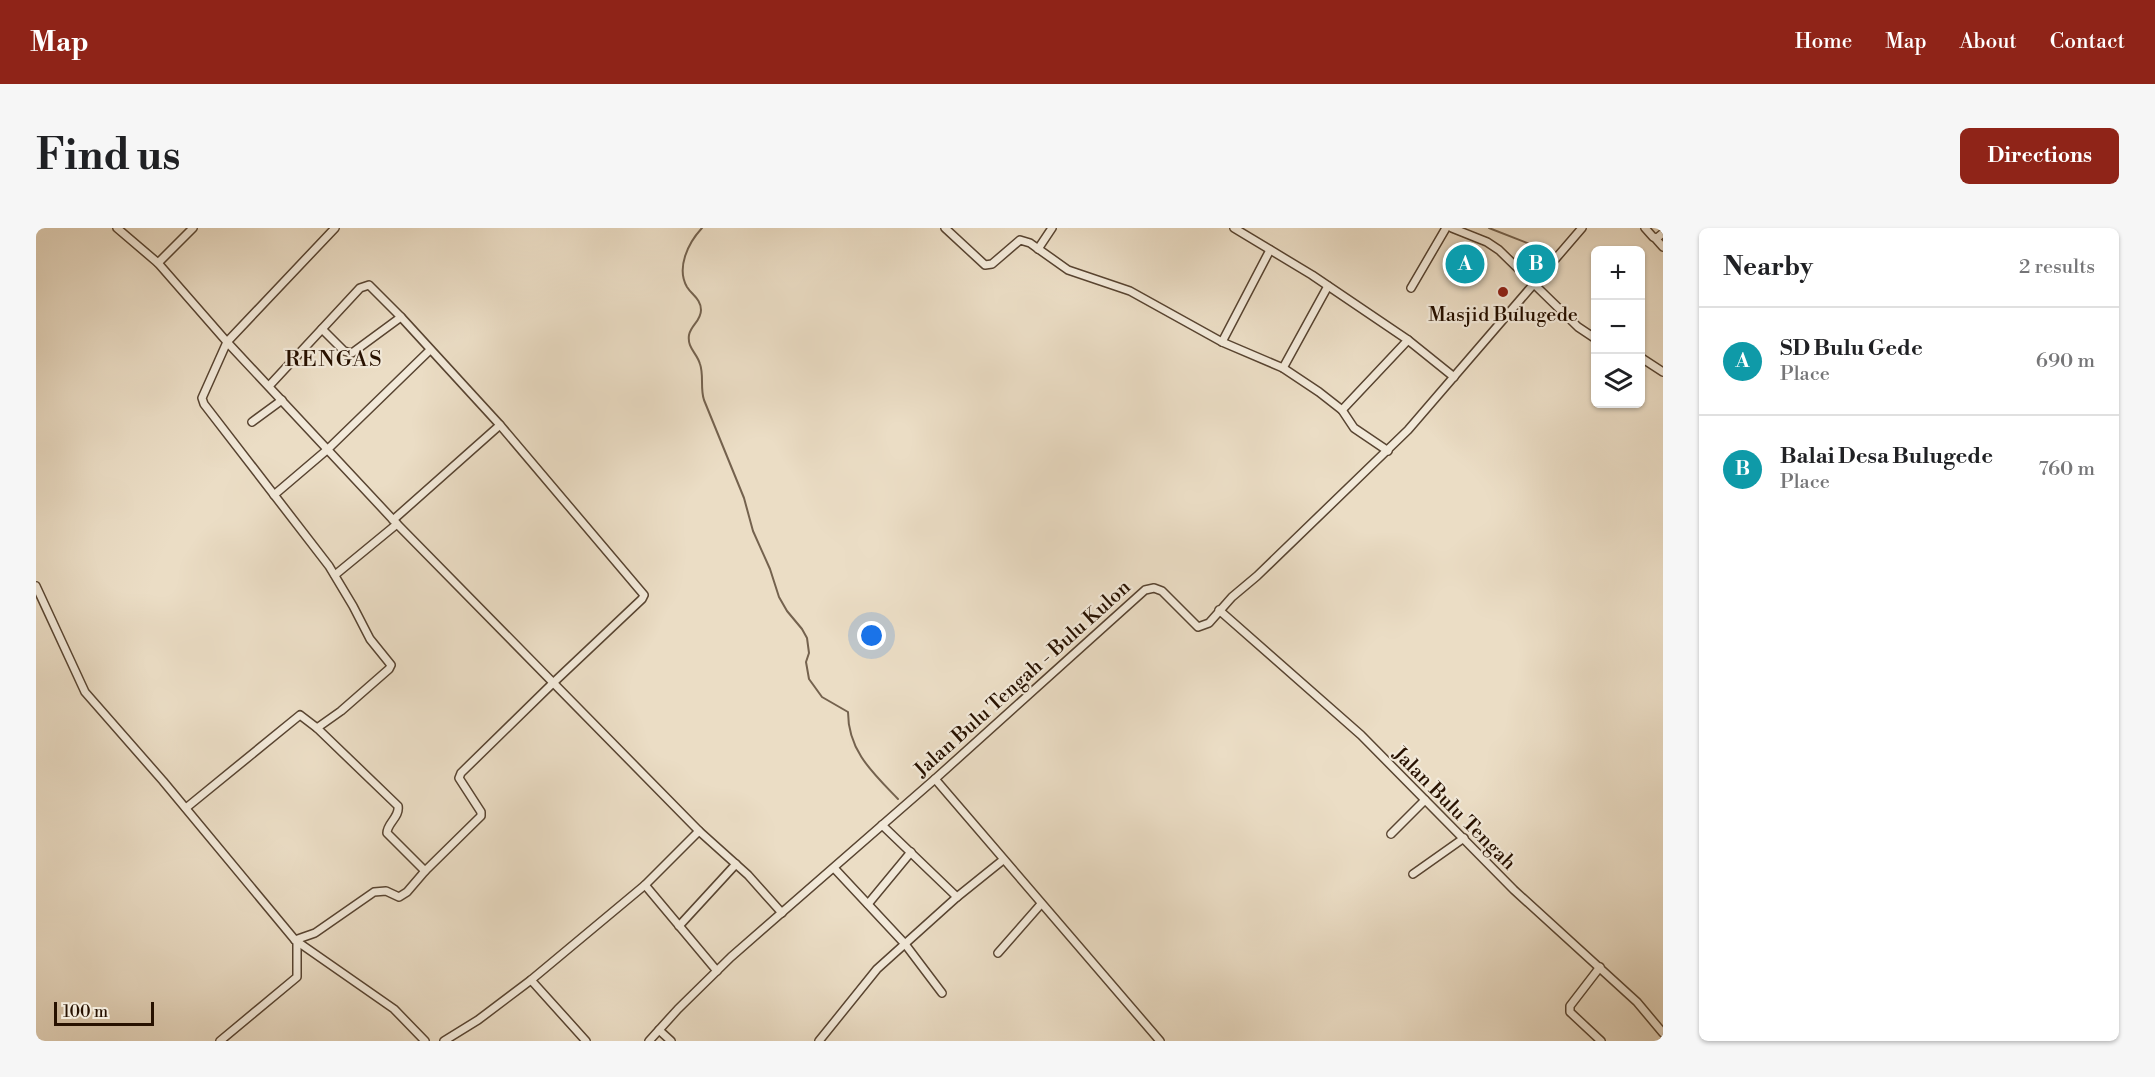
<!DOCTYPE html>
<html lang="en">
<head>
<meta charset="utf-8">
<style>
	body { margin:0; font-family:"Libre Bodoni",serif; background:#f6f6f6; color:#202124 }
	.controls { position:absolute; right:18px; top:18px; display:grid; overflow:hidden; border-radius:9px; box-shadow:0 2px 4px #0004 }
	.controls button { width:54px; height:54px; display:grid; place-items:center; padding:0; border:0; border-bottom:2px solid #e0e0e0; background:#fff; color:#202124; font:30px sans-serif }
	.scale { position:absolute; left:18px; bottom:15px; width:100px; box-sizing:border-box; padding-left:6px; border:3px solid #271100; border-top:0; font-size:16px; line-height:21px; white-space:nowrap; color:#271100; -webkit-text-stroke:4px #f2e9d9; paint-order:stroke }
	.you { position:absolute; left:836px; top:408px; width:21px; height:21px; margin:-15px; border:4px solid #fff; border-radius:50%; background:#1a73e8; box-shadow:0 0 0 9px #1a73e833 }
	.badge { display:grid; place-items:center; width:39px; height:39px; border-radius:50%; background:#8f2418; color:#fff; font-size:20px; font-weight:700 }
	.pin { position:absolute; translate:-50% -50%; border:3px solid #fff; box-shadow:0 2px 6px #0006 }
	.list { margin:0; padding:0; list-style:none }
	h2 { display:flex; justify-content:space-between; align-items:center; height:78px; margin:0; padding:0 24px; font-size:26px }
	h2 small { font-size:20px; font-weight:400; color:#757577 }
	.list li { display:grid; grid-template-columns:39px 1fr auto; gap:18px; align-items:center; box-sizing:border-box; height:108px; padding:0 24px; border-top:2px solid #e0e0e0 }
	.list b { display:block; font-size:22px; white-space:nowrap }
	.list p { margin:0; font-size:20px; white-space:nowrap; color:#757577 }
	.list em { font-size:20px; font-style:normal; color:#757577 }
	.icon { flex:none; width:33px; height:33px; fill:none; stroke:currentColor; stroke-width:2; stroke-linecap:round; stroke-linejoin:round }
	.map { position:relative; flex:none; width:1627px; height:813px; overflow:hidden; border-radius:9px }
	header { display:flex; align-items:center; gap:36px; box-sizing:border-box; height:84px; padding:0 30px; background:#8f2418; color:#fff }
	header strong { font-size:28px }
	nav { display:flex; gap:33px; margin-inline-start:auto; font-size:21px }
	.intro { display:flex; align-items:center; justify-content:space-between; box-sizing:border-box; height:144px; padding:0 36px }
	h1 { margin:0; font-size:42px }
	.button { padding:15px 27px; border-radius:9px; background:#8f2418; color:#fff; font-size:21px; font-weight:700 }
	main { display:flex; gap:36px; padding:0 36px }
	aside { flex:1; background:#fff; border-radius:9px; box-shadow:0 2px 4px #0004 }
	.map>svg:first-child { display:block }
</style>
</head>
<body>
<header>
<strong>Map</strong>
<nav><a>Home</a><a>Map</a><a>About</a><a>Contact</a></nav>
</header>
<div class="intro"><h1>Find us</h1><a class="button">Directions</a></div>
<main>
<div class="map">
<svg width="1627" height="813" viewBox="0 0 1627 813">
	<rect width="100%" height="100%" fill="#ebddc5"/>
	<filter id="stains"><feTurbulence type="fractalNoise" baseFrequency=".00333" numOctaves="4"/><feColorMatrix values="0 0 0 0 .2 0 0 0 0 .09 0 0 0 0 .02 0 0 0 .5 -.17"/></filter>
	<radialGradient id="worn" r=".72"><stop offset=".6" stop-color="#630" stop-opacity="0"/><stop offset="1" stop-color="#630" stop-opacity=".3"/></radialGradient>
	<g fill="none" stroke-linecap="round" stroke-linejoin="round">
		<!-- stream -->
		<g stroke="#74624e" stroke-width="2">
			<path d="M666 0C652 15 640 40 651 59 656 67 665 71 665 82 665 93 655 97 653 107 651 120 661 125 664 136 668 147 664 160 668 172L708 270 717 303 734 341 743 369 751 383 766 401 771 410 773 425 770 434 773 451 786 469 812 484C812 523 837 545 862 571"/>
			<path d="M1453 0 1509 22"/>
		</g>
		<defs>
			<g id="minor">
				<path d="M81 0 122 35 191 114 361 296 663 603 712 647 746 685"/>
				<path d="M909 0 949 37 956 36 984 12 994 15 1032 42 1094 63 1186 114 1247 140 1283 164 1306 182 1318 200 1352 223"/>
				<path d="M1198 0 1276 47 1372 112 1418 149"/>
				<path d="M1416 0 1451 14 1463 22 1542 99 1560 111"/>
				<path d="M1609 0 1617 9 1621 10 1627 5"/>
				<path d="M1619 10 1627 19"/>
				<path d="M1002 21 1016 0"/>
				<path d="M122 35 157 0"/>
				<path d="M1375 60 1410 0"/>
				<path d="M286 101 308 123 316 125 365 89"/>
				<path d="M1186 114 1234 22"/>
				<path d="M1604 129 1627 144"/>
				<path d="M1247 140 1292 58"/>
				<path d="M233 158 324 60 333 57 365 89 464 197 608 367 606 371 517 455 425 545 423 550 445 584V588L389 643 371 664 363 669 350 663 338 664 279 705 259 712"/>
				<path d="M1306 182 1372 112"/>
				<path d="M216 194 246 172"/>
				<path d="M238 267 292 221 394 122"/>
				<path d="M357 292 464 197"/>
				<path d="M299 347 361 296"/>
				<path d="M0 358 49 464 127 553 259 712 358 781 389 813"/>
				<path d="M1183 382 1325 507 1478 662 1601 774 1627 805"/>
				<path d="M281 500 305 483 353 441 355 437 334 411 317 378 293 338 168 176 166 170 191 114 299 0"/>
				<path d="M899 551 1124 813"/>
				<path d="M150 580 264 487 281 500 362 578C364 589 351 595 351 605L389 643"/>
				<path d="M846 597 921 669"/>
				<path d="M1355 606 1389 572"/>
				<path d="M798 640 869 716 906 765"/>
				<path d="M1377 646 1428 610"/>
				<path d="M609 657 681 743"/>
				<path d="M832 676 875 624"/>
				<path d="M643 698 700 636"/>
				<path d="M962 725 1005 676"/>
				<path d="M1564 739 1534 778V784L1565 813"/>
				<path d="M495 752 550 813"/>
				<path d="M623 802 635 813"/>
				<path d="M184 813 261 749V714"/>
				<path d="M408 813 442 792 495 752 609 657 663 603"/>
				<path d="M613 813 642 781 695 729 899 551 1109 362 1118 360 1126 363 1162 399 1173 395 1196 369 1221 348 1372 202 1546 0"/>
				<path d="M783 813 841 741 921 669 967 632"/>
			</g>
		</defs>
		<!-- minor casing -->
		<use href="#minor" stroke="#584431" stroke-width="10"/>
		<!-- minor -->
		<use href="#minor" stroke="#f2e9d9" stroke-width="7"/>
	</g>
	<!-- markers -->
	<circle fill="#8f2418" stroke="#f2e9d9" stroke-width="2" cx="1467" cy="64" r="6"/>
	<g text-anchor="middle" stroke-width="4.5" stroke-linejoin="round" paint-order="stroke">
		<!-- poi labels -->
		<g font-size="20" fill="#271100" stroke="#f2e9d9">
			<text x="1467" y="93">Masjid Bulugede</text>
		</g>
		<!-- street labels -->
		<g font-size="20" fill="#271100" stroke="#f2e9d9">
			<text transform="translate(986 450) rotate(-42)" y="7">Jalan Bulu Tengah - Bulu Kulon</text>
			<text transform="translate(1419 580) rotate(45)" y="7">Jalan Bulu Tengah</text>
		</g>
		<!-- quarter labels -->
		<g font-size="22" letter-spacing="1.5" fill="#271100" stroke="#f2e9d9">
			<text x="298" y="138">RENGAS</text>
		</g>
	</g>
	<rect width="100%" height="100%" filter="url(#stains)"/>
	<rect width="100%" height="100%" fill="url(#worn)"/>
</svg>
<div class="controls">
<button>+</button>
<button>−</button>
<button><svg class="icon" aria-label="layers" viewBox="0 0 24 24"><path d="M12 4l9 5-9 5-9-5zM3 14l9 5 9-5"/></svg></button>
</div>
<div class="scale">100 m</div>
<div class="you"></div>
<div class="pin badge" style="left:1429px;top:36px;background:#0f9aa8">A</div>
<div class="pin badge" style="left:1500px;top:36px;background:#0f9aa8">B</div>
</div>
<aside>
<h2>Nearby<small>2 results</small></h2>
<ul class="list">
<li><span class="badge" style="background:#0f9aa8">A</span><div><b>SD Bulu Gede</b><p>Place</p></div><em>690 m</em></li>
<li><span class="badge" style="background:#0f9aa8">B</span><div><b>Balai Desa Bulugede</b><p>Place</p></div><em>760 m</em></li>
</ul>
</aside>
</main>
</body>
</html>
